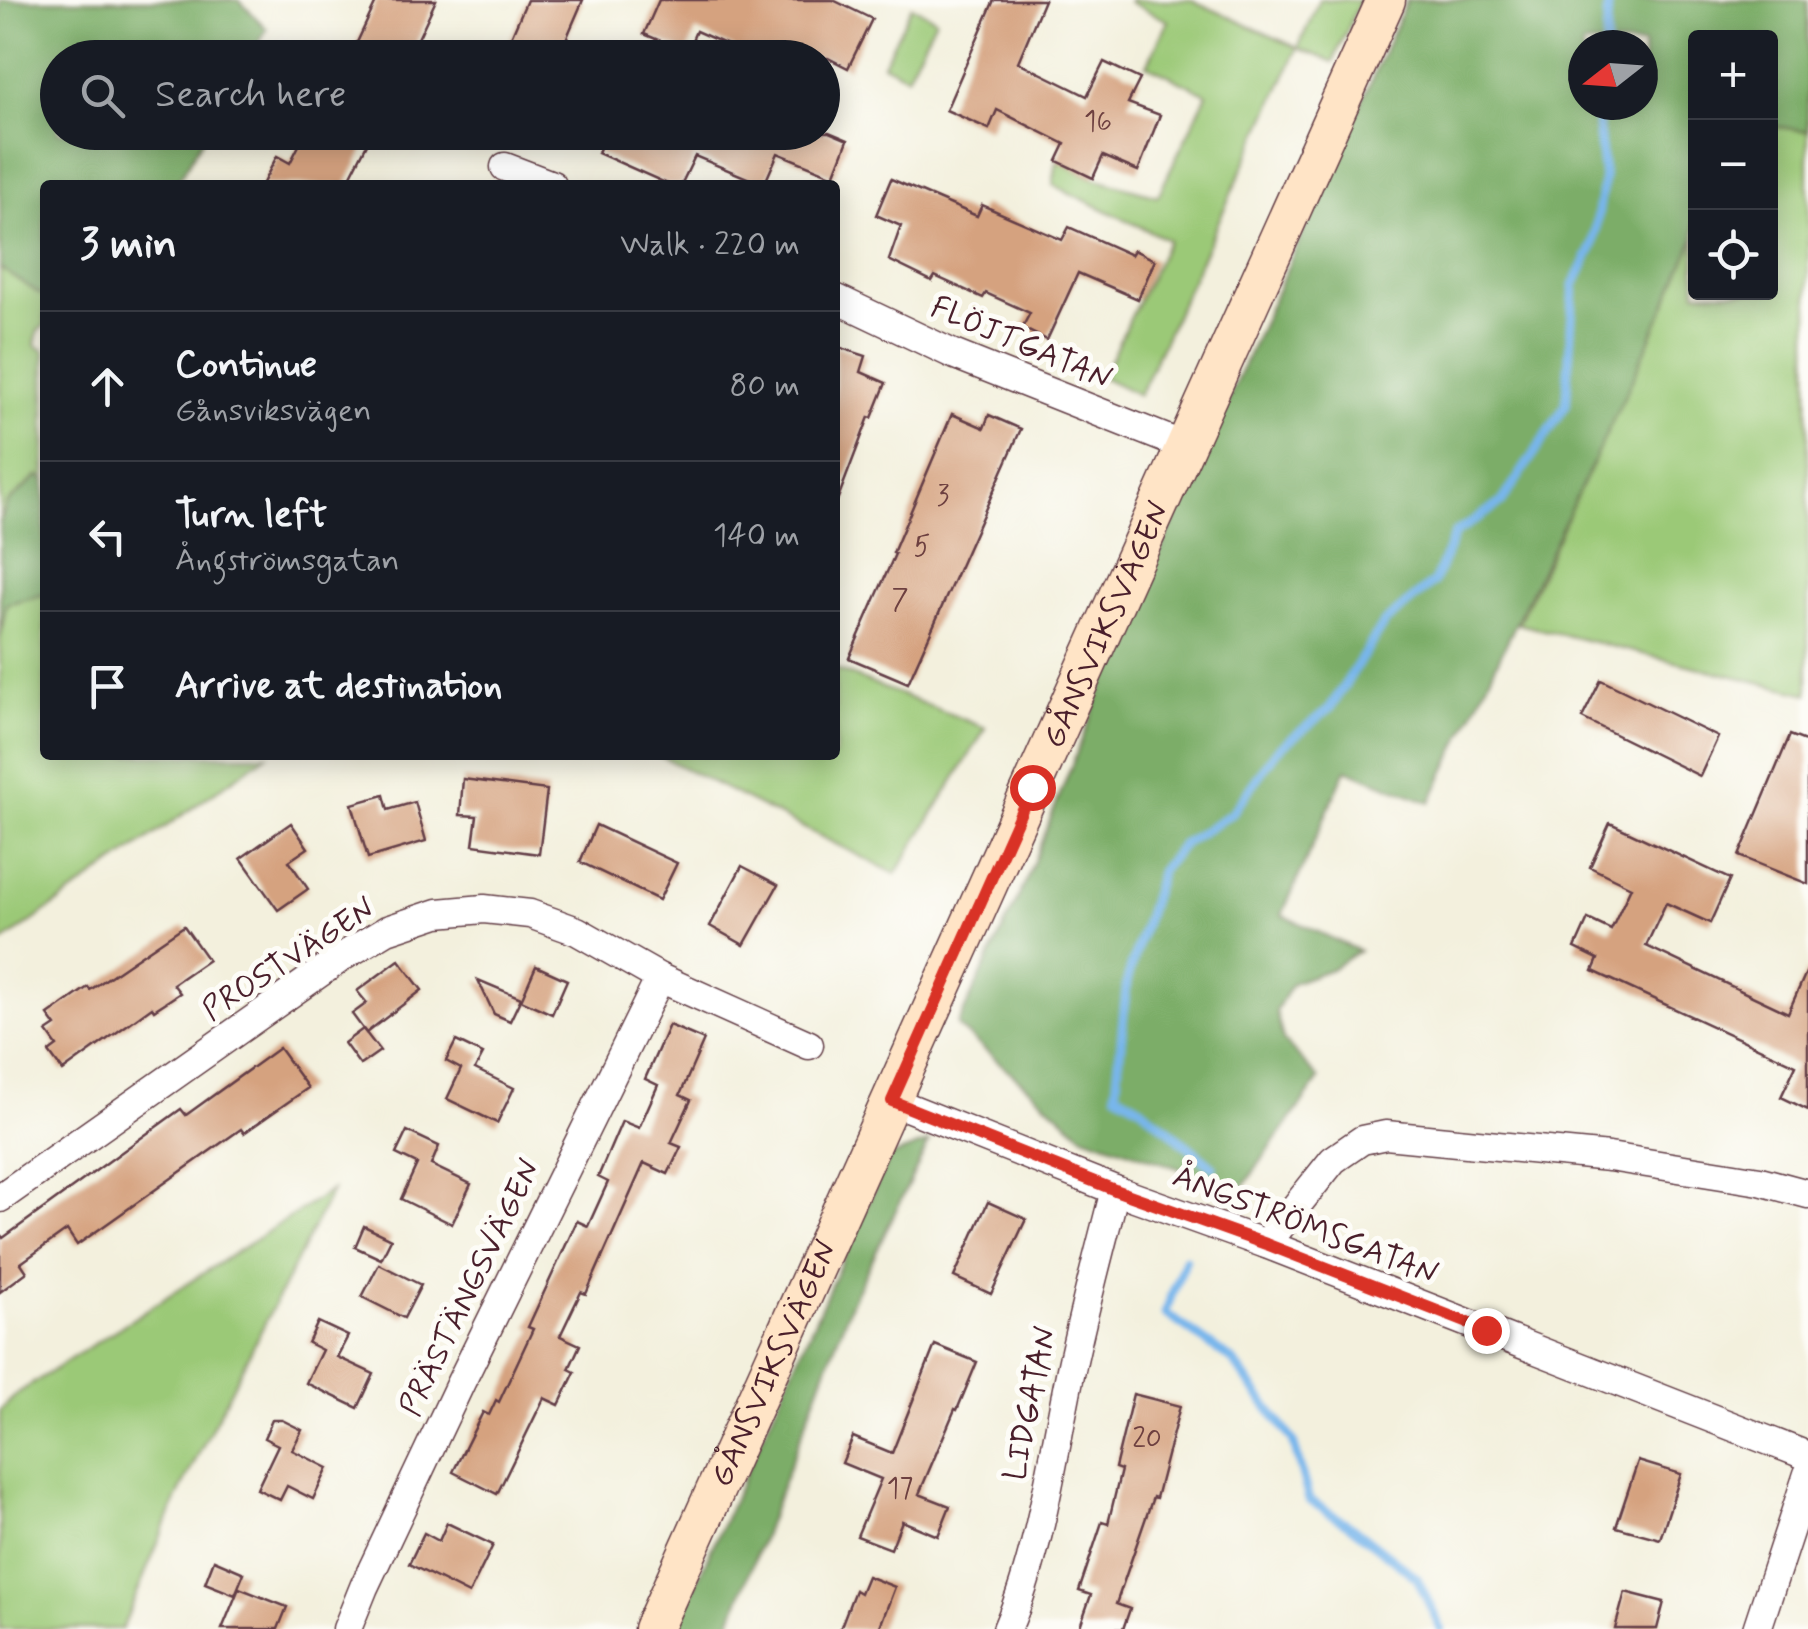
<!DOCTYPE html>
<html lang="en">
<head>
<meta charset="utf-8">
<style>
	body { margin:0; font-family:Mynerve,sans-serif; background:#242831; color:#f1f3f6 }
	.controls { position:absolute; right:30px; top:30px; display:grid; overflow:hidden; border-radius:10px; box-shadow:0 5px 25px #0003 }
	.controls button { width:90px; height:90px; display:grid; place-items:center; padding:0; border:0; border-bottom:2px solid #363941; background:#171b24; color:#f1f3f6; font:50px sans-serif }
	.compass { position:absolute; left:1568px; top:30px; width:90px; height:90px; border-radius:50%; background:#171b24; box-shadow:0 5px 25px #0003; rotate:253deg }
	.stop { position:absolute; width:30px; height:30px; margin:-22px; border:8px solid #d93025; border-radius:50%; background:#fff }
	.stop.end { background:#d93025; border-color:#fff; box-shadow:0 2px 10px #0008 }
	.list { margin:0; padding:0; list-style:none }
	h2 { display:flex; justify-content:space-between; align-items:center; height:130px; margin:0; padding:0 40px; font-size:42px }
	h2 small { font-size:32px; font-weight:400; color:#9ea1a6 }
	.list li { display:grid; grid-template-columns:65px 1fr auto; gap:30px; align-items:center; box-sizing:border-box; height:150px; padding:0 40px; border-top:2px solid #363941 }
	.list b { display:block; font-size:38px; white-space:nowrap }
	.list p { margin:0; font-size:32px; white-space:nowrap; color:#9ea1a6 }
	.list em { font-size:32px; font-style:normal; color:#9ea1a6 }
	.icon { flex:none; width:55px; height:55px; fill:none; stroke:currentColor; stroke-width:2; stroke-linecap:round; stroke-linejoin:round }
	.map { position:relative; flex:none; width:1808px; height:1629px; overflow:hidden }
	.search { position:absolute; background:#171b24; box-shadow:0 5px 25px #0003; left:40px; top:40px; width:800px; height:110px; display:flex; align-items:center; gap:25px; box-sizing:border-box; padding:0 35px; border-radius:55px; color:#9ea1a6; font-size:38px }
	.panel { position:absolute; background:#171b24; box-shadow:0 5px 25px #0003; left:40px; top:180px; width:800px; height:580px; border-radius:10px }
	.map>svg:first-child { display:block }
</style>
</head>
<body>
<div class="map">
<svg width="1808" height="1629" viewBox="0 0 1808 1629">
	<rect width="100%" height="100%" fill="#fdfcf7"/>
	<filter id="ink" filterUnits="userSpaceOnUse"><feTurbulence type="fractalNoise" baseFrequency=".01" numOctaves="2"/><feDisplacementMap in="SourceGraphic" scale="20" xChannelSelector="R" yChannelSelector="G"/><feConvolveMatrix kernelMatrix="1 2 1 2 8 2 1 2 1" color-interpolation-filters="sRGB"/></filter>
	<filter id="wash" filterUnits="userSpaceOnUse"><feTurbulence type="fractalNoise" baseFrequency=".0048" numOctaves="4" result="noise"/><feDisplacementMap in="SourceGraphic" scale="40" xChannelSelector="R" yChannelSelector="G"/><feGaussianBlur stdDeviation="2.25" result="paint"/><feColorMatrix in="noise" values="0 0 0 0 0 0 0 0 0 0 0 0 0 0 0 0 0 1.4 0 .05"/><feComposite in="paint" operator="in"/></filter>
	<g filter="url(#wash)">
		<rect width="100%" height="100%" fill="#f3f0dd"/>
		<!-- green -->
		<g fill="#9bc977" stroke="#727451" stroke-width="2.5">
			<path d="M1130 0H1192L1298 48 1319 0H1360L1333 62 1298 48 1139 395 1102 377 1168 240 1053 185 1057 161 1093 178 1158 196 1207 94 1147 65 1168 21 1129 2Z"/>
			<path d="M912 6 936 19 907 76 883 64Z"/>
			<path d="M1771 126 1808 131V694L1518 624 1695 235 1696 292H1770Z"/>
			<path d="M0 268 45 297V325L38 331 35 345 45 351V479L37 477 7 503 0 523Z"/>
			<path d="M45 594V755H267L0 944V639L6 604Z"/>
			<path d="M835 669 986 728 896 874 658 755H835Z"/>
			<path d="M332 1190 178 1495 122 1629H0V1411L18 1393Z"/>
		</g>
		<!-- forest -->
		<g fill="#7cad68" stroke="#63664a" stroke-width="2.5" fill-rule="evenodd">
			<path d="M0 0H239L267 29 251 57 58 58V132L206 133 176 185H45V297L0 268Z"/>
			<path d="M1407 0H1808V131L1771 126 1770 38H1696L1695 238 1635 374 1430 803 1346 769 1282 915 1359 951 1331 969 1292 983 1276 1011 1283 1040 1319 1079 1241 1190 1083 1135 957 1026 1025 883 1126 628ZM1583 45H1643V105H1583Z"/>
			<path d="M38 476 45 479V594L6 604 0 639V523L7 503Z"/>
			<path d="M929 1142 851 1303 728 1629H675L889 1157Z"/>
		</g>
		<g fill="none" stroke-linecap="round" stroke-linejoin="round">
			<!-- stream -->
			<g stroke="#78b6eb" stroke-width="9">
				<path d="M1606 45 1608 0"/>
				<path d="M1213 1167 1141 1107 1116 1093 1127 981 1161 870 1183 844 1232 813 1277 750 1330 708 1384 623 1434 582 1455 533 1502 502 1566 405 1574 285 1593 246 1604 177 1596 105"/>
				<path d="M1185 1259 1165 1313 1233 1361 1293 1441 1309 1500 1349 1525 1417 1578 1441 1629"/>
			</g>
		</g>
		<g id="blocks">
			<!-- building -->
			<g fill="#d5a27f">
				<path d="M377 0H436L409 58H367L353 51Z"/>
				<path d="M527 0H583L558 58H502Z"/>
				<path d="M659 0H833L872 19 848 68 828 58H757L696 31 687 52 644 34Z"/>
				<path d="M994 0H1044L1018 62 1087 96 1104 62 1140 79 1128 103 1160 115 1138 171 1103 156 1093 178 1057 161 1065 144 997 110 989 129 946 110Z"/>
				<path d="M306 132H373L346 185H262L277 156 290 163Z"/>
				<path d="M606 132H829L848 140 834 176 778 153 764 185 695 156 681 185H670L598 153Z"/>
				<path d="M891 179 977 216 982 205 1062 240 1069 227 1131 255 1134 250 1155 260 1138 299 1078 273 1047 340 1022 328 1030 313 986 293 983 298 935 276 932 281 889 260 901 226 876 215Z"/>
				<path d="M835 346 866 356 861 372 886 383 872 418 869 417 837 501H835Z"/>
				<path d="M952 414 984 428 989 415 1021 429 908 683 849 658 895 554 893 553Z"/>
				<path d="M1601 680 1718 737 1700 776 1582 718Z"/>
				<path d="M1790 735 1808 742V884L1739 856Z"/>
				<path d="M463 779 547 790 539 854 473 845 477 816 460 815Z"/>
				<path d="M384 795 388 810 415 802 426 841 368 858 352 804Z"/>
				<path d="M291 823 308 848 289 861 308 889 278 910 241 858Z"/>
				<path d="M1610 823 1730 879 1710 923 1666 903 1646 946 1788 1013 1808 968V1110L1781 1097 1796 1065 1593 971 1598 959 1575 948 1588 919 1611 930 1631 887 1590 867Z"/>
				<path d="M596 825 677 863 659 900 580 862Z"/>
				<path d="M742 866 778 885 744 945 710 926Z"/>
				<path d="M184 926 208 960 173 984 180 993 154 1010 152 1007 63 1071 49 1052 57 1046 47 1032 56 1026 48 1015 88 987 90 990Z"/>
				<path d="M399 960 422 990 366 1033 352 1014 367 1003 357 991Z"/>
				<path d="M536 966 567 980 552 1014 521 1000Z"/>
				<path d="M478 980 521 998 510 1021 494 1014Z"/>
				<path d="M669 1025 704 1040 680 1095 691 1100 671 1143 681 1147 668 1174 644 1163 586 1294 581 1292 560 1336 580 1345 569 1369 575 1372 559 1405 544 1398 497 1494 453 1472 483 1412 489 1415 496 1400 499 1402 533 1329 528 1327 577 1221 588 1226 608 1182 598 1177 622 1121 639 1128 658 1085 645 1079Z"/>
				<path d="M363 1029 380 1051 360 1065 344 1043Z"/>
				<path d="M456 1041 483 1054 475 1069 514 1088 497 1123 447 1099 461 1069 446 1061Z"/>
				<path d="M279 1048 308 1088 244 1133 241 1129 77 1245 67 1230 21 1263 27 1272 0 1292V1234L3 1238 181 1109 186 1115Z"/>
				<path d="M407 1131 439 1146 431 1165 471 1184 452 1224 401 1199 417 1164 396 1154Z"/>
				<path d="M988 1202 1026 1219 991 1294 954 1277Z"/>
				<path d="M364 1226 391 1239 381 1259 355 1247Z"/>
				<path d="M379 1264 421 1285 404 1318 362 1297Z"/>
				<path d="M318 1322 348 1336 337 1357 374 1374 358 1408 306 1383 322 1350 308 1343Z"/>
				<path d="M935 1345 977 1362 957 1410 955 1409 919 1494 950 1506 938 1536 902 1521 891 1549 857 1536 881 1479 842 1463 853 1437 892 1453Z"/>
				<path d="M1133 1394 1180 1406 1156 1498 1153 1497 1116 1604 1130 1609 1123 1629H1079L1091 1595 1079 1591 1102 1522 1108 1524 1121 1470 1115 1468Z"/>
				<path d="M272 1420H282L302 1430 292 1450 328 1468 313 1499 287 1486 280 1500 257 1489 278 1445 264 1438Z"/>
				<path d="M1638 1461 1681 1474 1660 1539 1616 1527Z"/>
				<path d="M447 1523 493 1545 469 1594 409 1564 424 1533 439 1541Z"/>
				<path d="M214 1560 244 1573 235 1595 205 1583Z"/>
				<path d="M867 1576 895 1587 879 1629H840L855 1590 860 1593Z"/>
				<path d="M239 1588 287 1607 278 1629H222Z"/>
				<path d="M1625 1592 1664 1602 1657 1629H1615Z"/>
			</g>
		</g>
	</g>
	<g filter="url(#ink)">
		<use href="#blocks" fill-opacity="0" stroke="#633e46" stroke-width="2.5"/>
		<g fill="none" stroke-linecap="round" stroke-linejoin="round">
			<defs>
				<g id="minor">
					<path d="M505 167 552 185"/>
					<path d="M835 298 953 354 1184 446"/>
					<path d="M892 1101 1115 1190 1266 1244 1808 1456"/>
					<path d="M0 1198 342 957 387 930 438 913 484 909 530 914 577 931 660 978 809 1045"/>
					<path d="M1266 1244 1333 1160 1362 1140 1386 1135 1609 1157 1760 1181 1808 1194"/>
					<path d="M347 1629 364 1587 461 1382 660 978"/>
					<path d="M1007 1629C1039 1556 1052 1463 1068 1384 1081 1319 1099 1254 1115 1190"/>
					<path d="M1757 1629 1808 1474"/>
				</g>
				<g id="secondary">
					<path id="s1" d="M653 1629 1386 0"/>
				</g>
			</defs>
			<!-- minor casing -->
			<use href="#minor" stroke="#633e46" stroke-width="31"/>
			<!-- secondary casing -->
			<use href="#secondary" stroke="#633e46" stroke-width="41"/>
			<!-- minor -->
			<use href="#minor" stroke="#fff" stroke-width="28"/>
			<!-- secondary -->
			<use href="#secondary" stroke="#ffe4c6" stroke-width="38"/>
		</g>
	</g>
	<g fill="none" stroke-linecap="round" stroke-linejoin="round" filter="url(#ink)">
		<!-- route -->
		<path stroke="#d93025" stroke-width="12" d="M1032 787 892 1101 1115 1190 1266 1244 1486 1330"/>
	</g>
	<g text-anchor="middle" stroke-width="10" stroke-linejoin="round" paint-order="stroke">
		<!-- number labels -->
		<g font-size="28" fill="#6d4040">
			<text x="1098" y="130">16</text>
			<text x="943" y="504">3</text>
			<text x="922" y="555">5</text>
			<text x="900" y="608">7</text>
			<text x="1147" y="1447">20</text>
			<text x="900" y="1497">17</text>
		</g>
		<!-- street labels -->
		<g font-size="32" fill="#4a1f2b" stroke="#fdfcf7">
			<text transform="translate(1022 342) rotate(23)" y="11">FLÖJTGATAN</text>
			<text dy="11" stroke="none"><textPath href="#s1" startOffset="1102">GÅNSVIKSVÄGEN</textPath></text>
			<text transform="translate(288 958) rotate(-33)" y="11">PROSTVÄGEN</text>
			<text transform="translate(1306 1224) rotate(21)" y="11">ÅNGSTRÖMSGATAN</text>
			<text transform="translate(469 1287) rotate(-64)" y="11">PRÄSTÄNGSVÄGEN</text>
			<text dy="11" stroke="none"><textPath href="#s1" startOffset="292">GÅNSVIKSVÄGEN</textPath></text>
			<text transform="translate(1029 1403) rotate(-78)" y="11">LIDGATAN</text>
		</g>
	</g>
</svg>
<div class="controls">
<button>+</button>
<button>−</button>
<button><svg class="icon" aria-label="locate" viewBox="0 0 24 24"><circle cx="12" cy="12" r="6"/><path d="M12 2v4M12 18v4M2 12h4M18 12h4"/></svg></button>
</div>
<svg class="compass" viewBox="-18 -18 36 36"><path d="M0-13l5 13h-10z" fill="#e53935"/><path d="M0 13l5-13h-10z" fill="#9ea1a6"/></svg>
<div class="stop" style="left:1032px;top:787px"></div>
<div class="stop end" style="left:1486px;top:1330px"></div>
<div class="search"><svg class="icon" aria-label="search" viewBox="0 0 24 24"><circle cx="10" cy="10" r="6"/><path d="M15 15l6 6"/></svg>Search here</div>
<section class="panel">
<h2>3 min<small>Walk · 220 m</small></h2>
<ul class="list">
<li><svg class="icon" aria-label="ahead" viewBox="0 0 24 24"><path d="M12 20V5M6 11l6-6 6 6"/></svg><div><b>Continue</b><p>Gånsviksvägen</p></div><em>80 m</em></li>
<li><svg class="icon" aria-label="left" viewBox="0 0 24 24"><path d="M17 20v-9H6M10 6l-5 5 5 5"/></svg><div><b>Turn left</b><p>Ångströmsgatan</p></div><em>140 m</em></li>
<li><svg class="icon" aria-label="arrive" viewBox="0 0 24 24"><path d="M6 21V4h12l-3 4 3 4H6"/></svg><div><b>Arrive at destination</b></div></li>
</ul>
</section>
</div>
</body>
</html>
